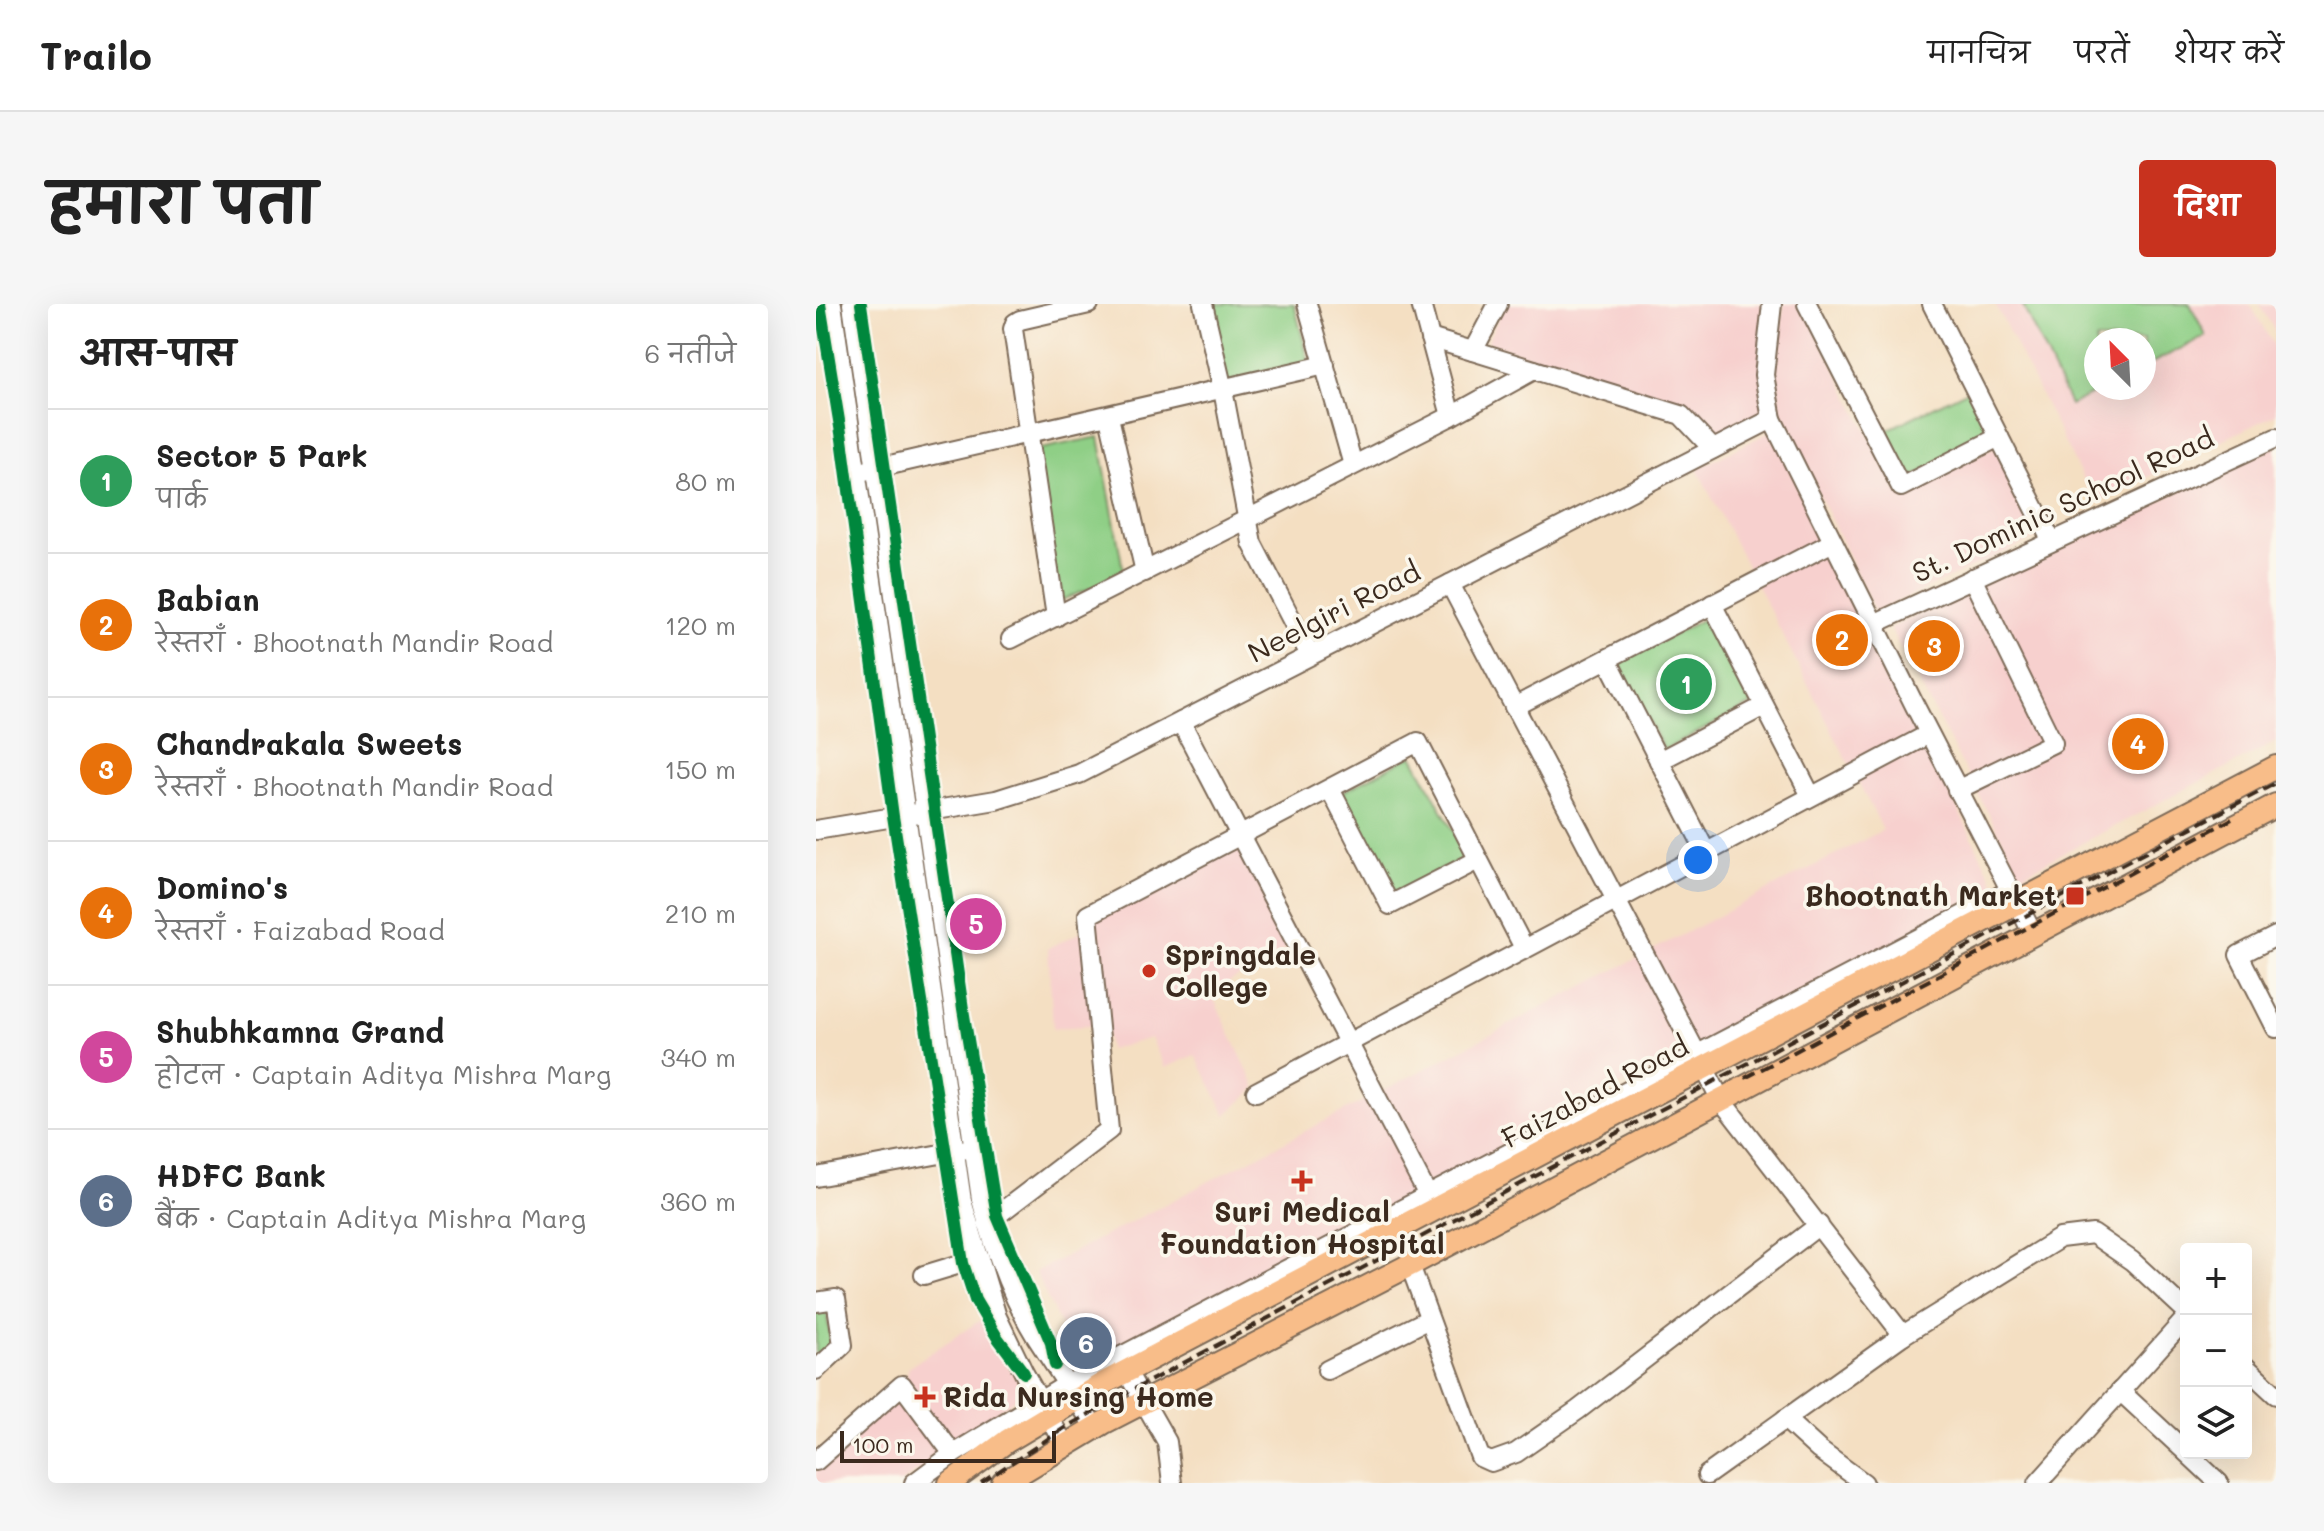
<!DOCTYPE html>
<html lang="hi">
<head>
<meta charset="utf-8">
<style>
	body { margin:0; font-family:Mali,"Playpen Sans Deva",sans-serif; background:#f6f6f6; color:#222 }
	.controls { position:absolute; right:24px; bottom:24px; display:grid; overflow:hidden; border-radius:8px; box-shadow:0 8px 32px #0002 }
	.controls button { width:72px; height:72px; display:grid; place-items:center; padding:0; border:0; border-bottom:2px solid #e0e0e0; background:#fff; color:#222; font:40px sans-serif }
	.compass { position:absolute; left:1268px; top:24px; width:72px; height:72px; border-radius:50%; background:#fff; box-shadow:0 8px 32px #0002; rotate:336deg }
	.scale { position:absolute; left:24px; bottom:20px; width:216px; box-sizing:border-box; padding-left:8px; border:4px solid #3b2a1e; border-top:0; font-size:22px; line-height:28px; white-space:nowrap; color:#3b2a1e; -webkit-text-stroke:6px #fbf7ec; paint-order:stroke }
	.you { position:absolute; left:882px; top:556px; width:28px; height:28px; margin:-20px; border:6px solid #fff; border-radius:50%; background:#1a73e8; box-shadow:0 0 0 12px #1a73e833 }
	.badge { display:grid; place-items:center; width:52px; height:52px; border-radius:50%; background:#c8321e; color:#fff; font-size:26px; font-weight:700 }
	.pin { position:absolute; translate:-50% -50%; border:4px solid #fff; box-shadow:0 2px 8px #0006 }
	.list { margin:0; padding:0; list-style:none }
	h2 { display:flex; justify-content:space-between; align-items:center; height:104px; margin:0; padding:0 32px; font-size:34px }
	h2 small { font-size:26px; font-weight:400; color:#767676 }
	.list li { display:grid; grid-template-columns:52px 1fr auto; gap:24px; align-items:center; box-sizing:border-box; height:144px; padding:0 32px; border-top:2px solid #e0e0e0 }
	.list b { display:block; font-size:30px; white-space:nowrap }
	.list p { margin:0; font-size:26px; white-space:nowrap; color:#767676 }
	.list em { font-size:26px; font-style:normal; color:#767676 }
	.icon { flex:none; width:44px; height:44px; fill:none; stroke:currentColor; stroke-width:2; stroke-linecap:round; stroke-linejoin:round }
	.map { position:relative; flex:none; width:1460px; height:1179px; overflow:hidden; border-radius:8px }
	header { display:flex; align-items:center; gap:48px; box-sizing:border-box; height:112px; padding:0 40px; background:#fff; border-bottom:2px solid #e0e0e0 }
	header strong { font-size:38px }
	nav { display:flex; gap:44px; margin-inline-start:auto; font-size:28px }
	.intro { display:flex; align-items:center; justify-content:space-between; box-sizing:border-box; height:192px; padding:0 48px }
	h1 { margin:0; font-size:56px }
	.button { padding:20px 36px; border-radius:8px; background:#c8321e; color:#fff; font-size:28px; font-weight:700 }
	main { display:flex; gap:48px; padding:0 48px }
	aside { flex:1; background:#fff; border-radius:8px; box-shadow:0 8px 32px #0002 }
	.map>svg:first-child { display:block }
</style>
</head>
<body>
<header>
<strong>Trailo</strong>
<nav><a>मानचित्र</a><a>परतें</a><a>शेयर करें</a></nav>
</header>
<div class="intro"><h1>हमारा पता</h1><a class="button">दिशा</a></div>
<main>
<aside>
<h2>आस-पास<small>6 नतीजे</small></h2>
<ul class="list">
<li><span class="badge" style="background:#2e9e5b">1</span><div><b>Sector 5 Park</b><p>पार्क</p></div><em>80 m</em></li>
<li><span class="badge" style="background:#e8710a">2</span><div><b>Babian</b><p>रेस्तराँ · Bhootnath Mandir Road</p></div><em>120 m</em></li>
<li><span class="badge" style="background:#e8710a">3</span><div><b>Chandrakala Sweets</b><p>रेस्तराँ · Bhootnath Mandir Road</p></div><em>150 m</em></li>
<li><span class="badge" style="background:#e8710a">4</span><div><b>Domino's</b><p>रेस्तराँ · Faizabad Road</p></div><em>210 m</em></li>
<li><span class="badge" style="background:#d1479c">5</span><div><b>Shubhkamna Grand</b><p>होटल · Captain Aditya Mishra Marg</p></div><em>340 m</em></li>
<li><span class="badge" style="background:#5c6f8a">6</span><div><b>HDFC Bank</b><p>बैंक · Captain Aditya Mishra Marg</p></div><em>360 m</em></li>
</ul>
</aside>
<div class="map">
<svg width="1460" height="1179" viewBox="0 0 1460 1179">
	<rect width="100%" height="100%" fill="#fbf7ec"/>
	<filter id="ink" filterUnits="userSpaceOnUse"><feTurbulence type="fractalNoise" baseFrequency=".0125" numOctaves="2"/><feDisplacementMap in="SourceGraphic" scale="16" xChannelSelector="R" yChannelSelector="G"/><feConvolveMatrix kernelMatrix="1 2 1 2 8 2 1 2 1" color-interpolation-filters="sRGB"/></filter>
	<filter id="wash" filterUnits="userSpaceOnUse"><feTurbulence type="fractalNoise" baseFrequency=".006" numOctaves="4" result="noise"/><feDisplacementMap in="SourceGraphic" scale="32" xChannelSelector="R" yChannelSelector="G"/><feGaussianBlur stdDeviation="1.8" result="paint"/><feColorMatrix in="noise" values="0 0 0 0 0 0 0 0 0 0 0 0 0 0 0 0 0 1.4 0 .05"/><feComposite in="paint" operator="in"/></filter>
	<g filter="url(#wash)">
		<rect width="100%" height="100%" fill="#f4dfc2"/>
		<!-- built -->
		<g fill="#f7d0ce" fill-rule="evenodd">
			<path d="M689 0H948L947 112 899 140 871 105 671 38Z"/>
			<path d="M968 0H986L1082 188 1180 143 1226 231 1059 308 965 111 960 65Z"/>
			<path d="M1179 0H1434L1460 46V110L1279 199ZM1280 36H1328V84H1280Z"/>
			<path d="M1443 0H1460V29Z"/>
			<path d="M955 127 1182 586 264 1062 219 968 1067 526 881 165Z"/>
			<path d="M1460 142V438L1205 571 1074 324Z"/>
			<path d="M423 538 478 640 395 689 440 784 410 811 379 751 349 764 335 734 293 746 290 721 237 724 232 644 280 621 278 612Z"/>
			<path d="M165 1016 208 1088 85 1179H0V1167L40 1128 85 1092 93 1063Z"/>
		</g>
		<!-- green -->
		<g fill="#8fcf86" stroke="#657c52" stroke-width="2">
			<path d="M387 0H478L493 58 408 80Z"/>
			<path d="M1206 0H1374L1390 32 1328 63V36H1280V84H1287L1254 101Z"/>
			<path d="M1154 85 1176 132 1087 178 1063 130Z"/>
			<path d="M283 133 308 271 233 301 214 147Z"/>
			<path d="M891 313 936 400 848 446 803 359Z"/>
			<path d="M596 451 651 552 580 590 525 489Z"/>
			<path d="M10 1004 15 1040 0 1053V1006Z"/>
		</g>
	</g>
	<g filter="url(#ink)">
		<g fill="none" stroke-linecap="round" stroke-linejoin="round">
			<defs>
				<g id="minor">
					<path d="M16 0 146 897 181 1013 208 1069 249 1142"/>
					<path d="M36 0 165 895C178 945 197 999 226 1042 244 1070 262 1096 279 1124"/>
					<path d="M387 0 407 86 436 239 494 351"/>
					<path d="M491 0 537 161"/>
					<path d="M605 0 635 112"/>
					<path d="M956 0 948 71 956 115 1099 402 1217 630"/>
					<path d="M991 0 1085 183 1183 133"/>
					<path d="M1116 0 1235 236"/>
					<path d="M614 34 865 111 897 145"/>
					<path d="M657 47 682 0"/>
					<path d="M293 113 329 268"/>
					<path d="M48 167 509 61"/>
					<path d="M634 280 905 796 1087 1031 1244 934 1277 930 1316 957 1370 1007"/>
					<path d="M896 300 995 492"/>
					<path d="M240 313 197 25 199 19 204 16 273 0"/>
					<path d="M1058 320 1460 134"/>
					<path d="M195 335 635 112 718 66"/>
					<path d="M791 355 890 548"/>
					<path d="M698 403 1017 238"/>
					<path d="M365 418 617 901"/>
					<path d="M843 457 948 402"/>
					<path d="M514 485 574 601 662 556"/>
					<path d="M1141 486 1237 439 1156 274"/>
					<path d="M0 526 180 496 263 470 956 115"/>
					<path d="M1460 632 1423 651 1460 724"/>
					<path d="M440 788 1113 430"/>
					<path d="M0 873 151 845"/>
					<path d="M171 919 293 826 272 611 602 438 708 644"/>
					<path d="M594 961 664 1153 675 1158 700 1149 762 1106 1003 921"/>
					<path d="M108 971 164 954"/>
					<path d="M0 998 20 995 27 1041 0 1066"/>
					<path d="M1430 1063 1460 1091"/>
					<path d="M511 1066 613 1015"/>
					<path d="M311 1068 351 1138 356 1179"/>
					<path d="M1304 1087 1370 1148"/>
					<path d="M969 1115 1003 1146 1048 1179"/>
					<path d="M1371 1149 1403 1179"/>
					<path d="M0 1157 86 1081 137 1150"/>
					<path d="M891 1171 1087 1031"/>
					<path d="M98 1179 137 1150 252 1080 1193 587"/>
					<path d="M1222 1179 1370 1014"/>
				</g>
				<g id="major">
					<path d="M134 1179 191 1137 288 1079 1460 463"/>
					<path d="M187 1179 287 1119 594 961 1460 501"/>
				</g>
			</defs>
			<!-- minor casing -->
			<use href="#minor" stroke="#7c6957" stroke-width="22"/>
			<!-- major casing -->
			<use href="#major" stroke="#7c6957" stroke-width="26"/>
			<!-- minor -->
			<use href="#minor" stroke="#fff" stroke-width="18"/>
			<!-- major -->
			<use href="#major" stroke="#f8bd89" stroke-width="22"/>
			<!-- rail -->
			<g stroke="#3b2a1e" stroke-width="4" stroke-dasharray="12 6" stroke-linecap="butt">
				<path d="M929 774 1416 515"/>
				<path d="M165 1179 250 1123 311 1089 1460 479"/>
			</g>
			<defs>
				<g id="cycleway">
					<path d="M4 0 26 135 77 512 147 959 159 996 181 1033 208 1069"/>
					<path d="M45 0 147 705 181 912 235 1039 239 1061"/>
				</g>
			</defs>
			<!-- cycleway casing -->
			<use href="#cycleway" stroke="#fbf7ec" stroke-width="17"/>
			<!-- cycleway -->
			<use href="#cycleway" stroke="#00873e" stroke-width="12"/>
		</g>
	</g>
	<!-- markers -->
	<g fill="#c8321e" stroke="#fbf7ec" stroke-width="3">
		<rect x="1249" y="582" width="20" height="20" rx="4"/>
		<circle cx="333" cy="667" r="8"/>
		<path d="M482 865h8v8h8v8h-8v8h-8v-8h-8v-8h8z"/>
		<path d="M105 1081h8v8h8v8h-8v8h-8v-8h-8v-8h8z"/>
	</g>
	<g text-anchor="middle" stroke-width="7" stroke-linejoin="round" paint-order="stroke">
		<!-- street labels -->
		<g font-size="28" fill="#3b2a1e" stroke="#fbf7ec">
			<text transform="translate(1247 201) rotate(-25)" y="10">St. Dominic School Road</text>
			<text transform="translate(518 308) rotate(-27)" y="10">Neelgiri Road</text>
			<text transform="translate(779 788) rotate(-28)" y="10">Faizabad Road</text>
		</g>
		<!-- poi labels -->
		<g font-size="28" font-weight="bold" fill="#3b2a1e" stroke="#fbf7ec" text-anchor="start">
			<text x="1241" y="602" text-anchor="end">Bhootnath Market</text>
			<text x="349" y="661">Springdale<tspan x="349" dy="32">College</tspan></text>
			<text x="486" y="918" text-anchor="middle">Suri Medical<tspan x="486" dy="32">Foundation Hospital</tspan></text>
			<text x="127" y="1103">Rida Nursing Home</text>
		</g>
	</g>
</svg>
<div class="controls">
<button>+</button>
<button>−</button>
<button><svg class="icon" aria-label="layers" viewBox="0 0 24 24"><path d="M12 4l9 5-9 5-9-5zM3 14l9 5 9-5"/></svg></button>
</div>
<svg class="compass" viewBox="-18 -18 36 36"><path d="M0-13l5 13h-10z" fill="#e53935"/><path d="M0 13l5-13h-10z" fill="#767676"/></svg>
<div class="scale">100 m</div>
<div class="you"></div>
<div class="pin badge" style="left:870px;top:380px;background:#2e9e5b">1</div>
<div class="pin badge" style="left:1026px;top:336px;background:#e8710a">2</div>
<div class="pin badge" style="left:1118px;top:342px;background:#e8710a">3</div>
<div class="pin badge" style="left:1322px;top:440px;background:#e8710a">4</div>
<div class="pin badge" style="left:160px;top:620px;background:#d1479c">5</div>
<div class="pin badge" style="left:270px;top:1039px;background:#5c6f8a">6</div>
</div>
</main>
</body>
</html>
